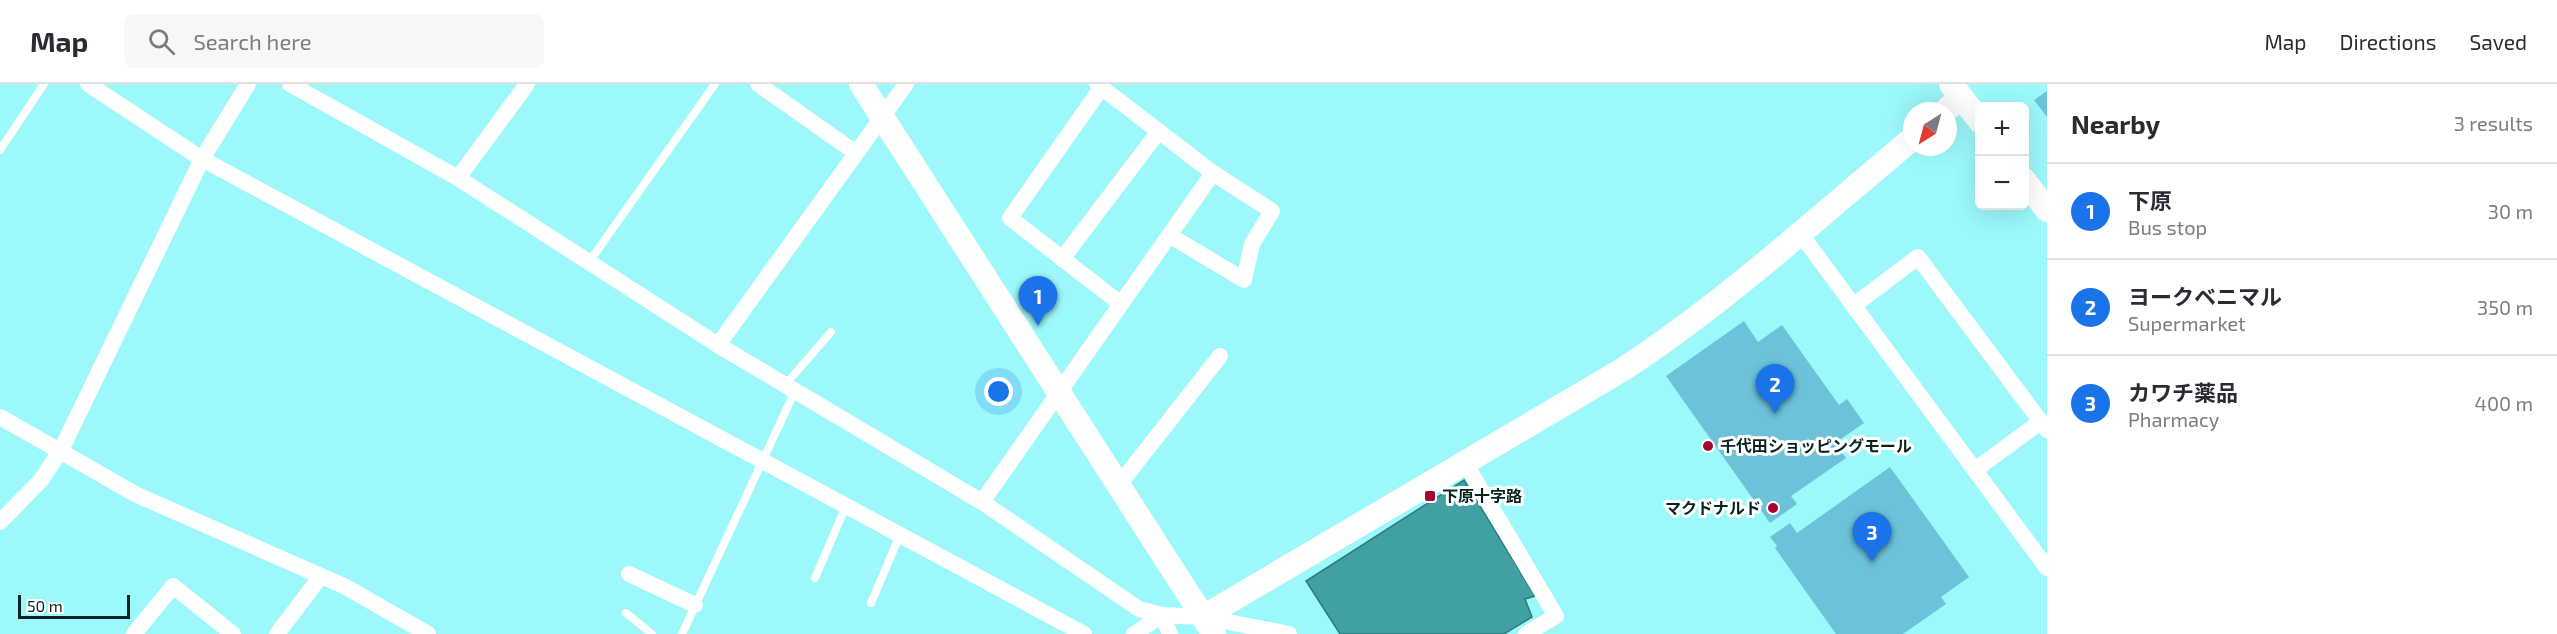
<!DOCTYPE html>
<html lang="en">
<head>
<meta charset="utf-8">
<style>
	body { margin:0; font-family:"Exo 2","Noto Sans JP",sans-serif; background:#f7f7f7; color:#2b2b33 }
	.controls { position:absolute; right:18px; top:18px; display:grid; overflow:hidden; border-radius:9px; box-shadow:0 6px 24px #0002 }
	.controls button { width:54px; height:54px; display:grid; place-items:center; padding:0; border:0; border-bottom:2px solid #e1e1e2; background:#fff; color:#2b2b33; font:30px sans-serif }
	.compass { position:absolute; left:1903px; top:18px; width:54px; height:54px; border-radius:50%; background:#fff; box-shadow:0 6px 24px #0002; rotate:216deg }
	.scale { position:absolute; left:18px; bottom:15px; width:112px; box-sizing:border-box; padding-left:6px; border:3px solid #052323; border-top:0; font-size:16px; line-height:21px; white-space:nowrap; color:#052323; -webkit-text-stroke:4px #fff; paint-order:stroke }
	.you { position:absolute; left:999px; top:308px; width:21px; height:21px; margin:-15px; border:4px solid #fff; border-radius:50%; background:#1a73e8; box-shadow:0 0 0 9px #1a73e833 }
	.badge { display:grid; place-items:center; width:39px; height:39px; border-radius:50%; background:#1a73e8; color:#fff; font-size:20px; font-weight:700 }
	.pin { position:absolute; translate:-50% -50px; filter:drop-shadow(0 2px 3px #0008) }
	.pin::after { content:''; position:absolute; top:32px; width:21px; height:18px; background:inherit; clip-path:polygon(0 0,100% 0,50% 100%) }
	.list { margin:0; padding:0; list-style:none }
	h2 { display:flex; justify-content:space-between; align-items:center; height:78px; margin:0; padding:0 24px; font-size:26px }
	h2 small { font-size:20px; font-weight:400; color:#7c7c81 }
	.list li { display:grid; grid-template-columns:39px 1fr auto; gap:18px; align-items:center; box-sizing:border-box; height:96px; padding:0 24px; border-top:2px solid #e1e1e2 }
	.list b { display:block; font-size:22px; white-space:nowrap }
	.list p { margin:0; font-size:20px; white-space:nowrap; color:#7c7c81 }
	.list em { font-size:20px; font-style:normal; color:#7c7c81 }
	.icon { flex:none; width:33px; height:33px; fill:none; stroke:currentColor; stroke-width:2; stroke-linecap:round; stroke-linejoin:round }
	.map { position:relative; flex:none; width:2047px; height:550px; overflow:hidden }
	header { display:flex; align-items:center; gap:36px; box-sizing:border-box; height:84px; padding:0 30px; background:#fff; border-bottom:2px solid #e1e1e2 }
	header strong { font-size:28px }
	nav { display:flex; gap:33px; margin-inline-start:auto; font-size:21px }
	.search { width:420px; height:54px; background:#f7f7f7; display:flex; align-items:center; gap:15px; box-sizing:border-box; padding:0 21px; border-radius:9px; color:#7c7c81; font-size:22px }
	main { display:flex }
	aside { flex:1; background:#fff }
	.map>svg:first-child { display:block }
</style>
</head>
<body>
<header>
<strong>Map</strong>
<div class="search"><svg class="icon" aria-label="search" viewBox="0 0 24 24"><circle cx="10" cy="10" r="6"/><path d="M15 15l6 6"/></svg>Search here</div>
<nav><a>Map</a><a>Directions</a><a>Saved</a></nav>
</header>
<main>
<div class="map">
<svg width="2047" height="550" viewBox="0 0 2047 550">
	<rect width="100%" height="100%" fill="#9cf8fa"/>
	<!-- water -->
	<path fill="#40a0a2" stroke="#2e7a7c" stroke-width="1.5" d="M1464 396 1535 512 1525 515 1532 533 1504 550H1340L1306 497Z"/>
	<!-- building -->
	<g fill="#6cc2d9">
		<path d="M2047 7V33L2034 16Z"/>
		<path d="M1744 237 1758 258 1782 241 1839 321 1847 315 1864 339 1835 359 1846 374 1791 412 1797 420 1770 439 1666 292Z"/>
		<path d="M1890 383 1969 493 1941 513 1946 520 1903 550H1836L1775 464 1777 462 1770 453 1790 439 1797 449Z"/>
	</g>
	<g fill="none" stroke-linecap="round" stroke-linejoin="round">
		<!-- lane -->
		<g stroke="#fff" stroke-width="8">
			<path d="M0 66 44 0"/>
			<path d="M589 178 715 0"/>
			<path d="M785 301 831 248"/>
			<path d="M815 494 846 422"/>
			<path d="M871 519 900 451"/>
			<path d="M626 529 652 550"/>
			<path d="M682 550 795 307"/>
		</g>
		<!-- street -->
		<g stroke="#fff" stroke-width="16">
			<path d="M88 0 202 75 1084 550"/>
			<path d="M290 0 458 94 718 261 982 418 1139 525 1162 531 1203 533 1289 550"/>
			<path d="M758 0 856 69"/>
			<path d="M1102 3 1010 134 1121 220"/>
			<path d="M458 94 527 0"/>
			<path d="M1800 149 2047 484"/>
			<path d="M1169 151 1244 196 1252 160 1272 127 1213 89"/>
			<path d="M1062 175 1159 47"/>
			<path d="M1853 222 1918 173 2047 346"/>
			<path d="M718 261 906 0"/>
			<path d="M0 333 137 411 344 502 428 550"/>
			<path d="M1464 377 1556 532 1526 550"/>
			<path d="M1975 386 2040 338"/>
			<path d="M1118 402 1220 272"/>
			<path d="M982 418 1213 89 1097 0"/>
			<path d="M0 438 41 396 61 366 202 75 248 0"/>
			<path d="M629 490 695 521"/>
			<path d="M1162 531 1170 550"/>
			<path d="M134 550 173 502 233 550"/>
			<path d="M277 550 321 492"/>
			<path d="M1134 550 1162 531"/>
		</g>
		<!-- secondary -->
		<g stroke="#fff" stroke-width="24">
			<path d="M861 0 1214 550"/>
			<path d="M1951 0 1980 37"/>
			<path d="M1945 27 1961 13"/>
			<path d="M2024 96 2047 126"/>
			<path d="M1203 533 1622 286C1726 218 1817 134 1912 55"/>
		</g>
	</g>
	<!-- markers -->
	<g fill="#a30530" stroke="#fff" stroke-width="2">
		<circle cx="1708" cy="362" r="6"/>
		<rect x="1424" y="406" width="12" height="12" rx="3"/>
		<circle cx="1773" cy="424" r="6"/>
	</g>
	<g text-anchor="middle" stroke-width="6" stroke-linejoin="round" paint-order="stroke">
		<!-- poi labels -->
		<g font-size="16" font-weight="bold" fill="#052323" stroke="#fff" text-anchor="start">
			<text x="1720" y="368">千代田ショッピングモール</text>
			<text x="1442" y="418">下原十字路</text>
			<text x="1761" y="430" text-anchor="end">マクドナルド</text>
		</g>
	</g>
</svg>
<div class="controls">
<button>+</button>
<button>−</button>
</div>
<svg class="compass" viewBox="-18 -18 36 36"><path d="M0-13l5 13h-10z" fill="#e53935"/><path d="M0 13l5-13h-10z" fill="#7c7c81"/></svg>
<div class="scale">50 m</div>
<div class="you"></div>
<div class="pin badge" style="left:1038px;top:242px">1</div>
<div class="pin badge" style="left:1775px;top:330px">2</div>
<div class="pin badge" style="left:1872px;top:478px">3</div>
</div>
<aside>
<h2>Nearby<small>3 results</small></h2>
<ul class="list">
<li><span class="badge">1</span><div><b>下原</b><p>Bus stop</p></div><em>30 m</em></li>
<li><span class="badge">2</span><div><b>ヨークベニマル</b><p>Supermarket</p></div><em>350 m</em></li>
<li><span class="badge">3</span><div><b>カワチ薬品</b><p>Pharmacy</p></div><em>400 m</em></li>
</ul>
</aside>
</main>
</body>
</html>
